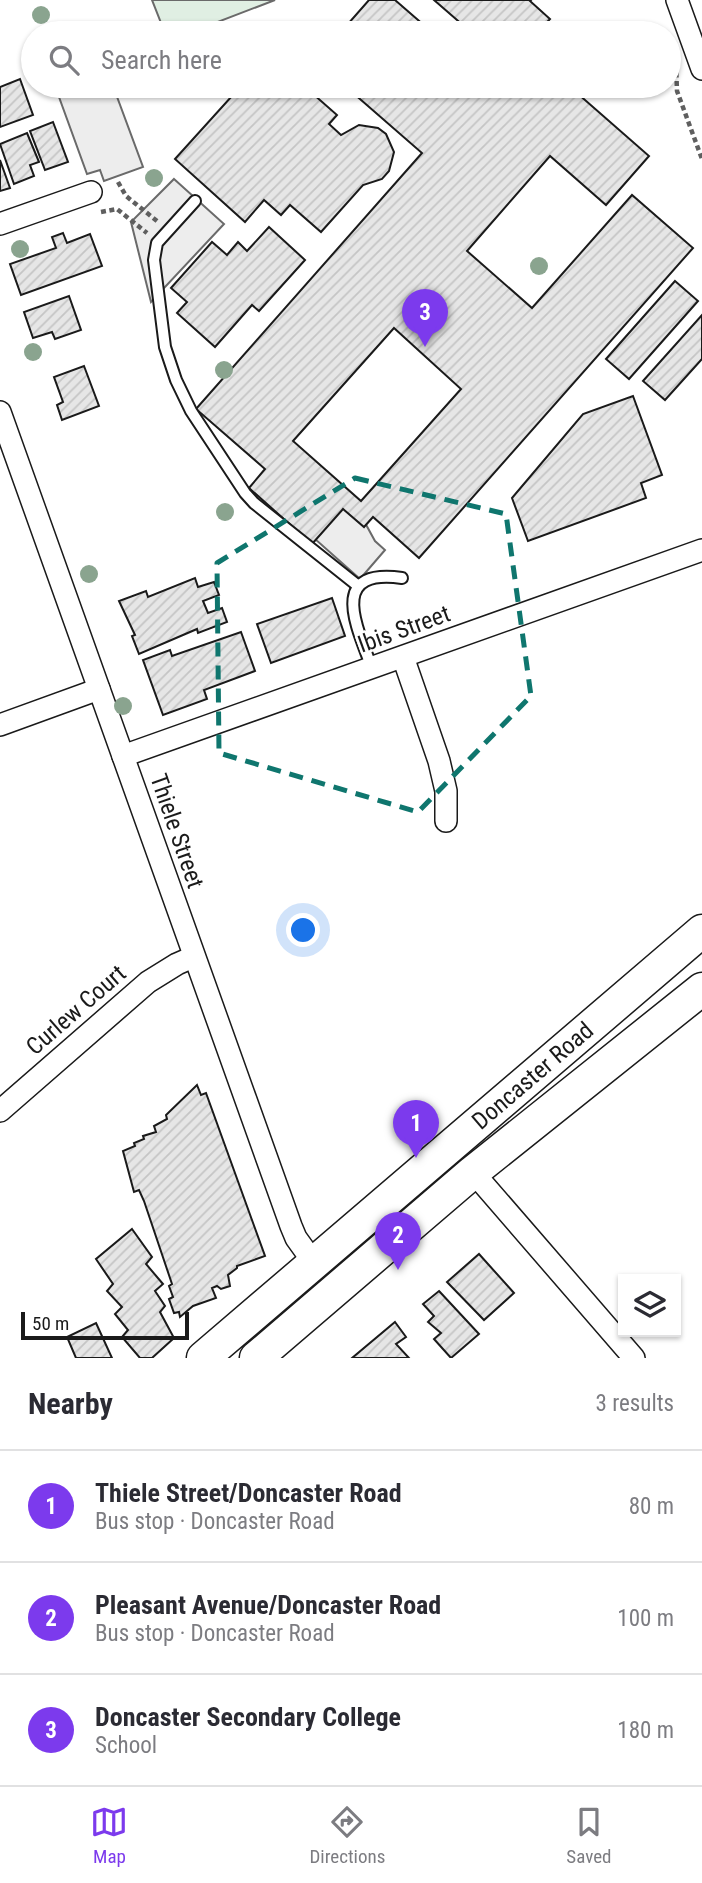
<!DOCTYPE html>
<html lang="en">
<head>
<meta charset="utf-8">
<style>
	body { margin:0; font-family:"Roboto Condensed",sans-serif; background:#f2f2f3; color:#2b2b33 }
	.controls { position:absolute; right:21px; bottom:21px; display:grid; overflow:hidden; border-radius:0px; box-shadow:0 2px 5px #0004 }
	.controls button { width:63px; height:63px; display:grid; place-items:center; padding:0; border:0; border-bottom:2px solid #e1e1e2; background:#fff; color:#2b2b33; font:35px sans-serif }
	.scale { position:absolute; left:21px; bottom:18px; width:168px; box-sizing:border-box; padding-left:7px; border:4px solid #1a1a1a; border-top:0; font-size:19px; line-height:24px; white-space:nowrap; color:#1a1a1a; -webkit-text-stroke:5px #fff; paint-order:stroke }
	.you { position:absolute; left:304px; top:931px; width:24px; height:24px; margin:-18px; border:5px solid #fff; border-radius:50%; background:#1a73e8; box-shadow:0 0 0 10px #1a73e833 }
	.badge { display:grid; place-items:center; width:46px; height:46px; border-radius:50%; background:#7c3aed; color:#fff; font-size:23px; font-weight:700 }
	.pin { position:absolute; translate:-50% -58px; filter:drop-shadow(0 2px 4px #0008) }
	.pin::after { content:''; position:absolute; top:37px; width:24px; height:21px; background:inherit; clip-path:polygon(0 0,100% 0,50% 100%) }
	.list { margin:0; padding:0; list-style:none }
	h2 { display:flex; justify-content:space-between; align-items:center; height:91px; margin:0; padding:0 28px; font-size:30px }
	h2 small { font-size:23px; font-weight:400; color:#7c7c81 }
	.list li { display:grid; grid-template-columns:46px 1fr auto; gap:21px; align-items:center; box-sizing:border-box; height:112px; padding:0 28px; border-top:2px solid #e1e1e2 }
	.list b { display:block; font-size:26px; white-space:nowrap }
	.list p { margin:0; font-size:23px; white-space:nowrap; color:#7c7c81 }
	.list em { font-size:23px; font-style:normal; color:#7c7c81 }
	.icon { flex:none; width:38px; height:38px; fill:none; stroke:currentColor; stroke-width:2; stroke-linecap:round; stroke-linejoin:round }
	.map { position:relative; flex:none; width:702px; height:1358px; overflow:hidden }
	.search { position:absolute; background:#fff; box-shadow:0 2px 5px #0004; left:21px; right:21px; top:21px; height:77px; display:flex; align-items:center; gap:18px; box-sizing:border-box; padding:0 24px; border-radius:38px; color:#7c7c81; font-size:26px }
	.sheet { height:427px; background:#fff }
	nav { display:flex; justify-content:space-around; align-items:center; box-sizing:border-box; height:98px; border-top:2px solid #e1e1e2; background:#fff; font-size:19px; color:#7c7c81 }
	nav a { display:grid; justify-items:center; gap:4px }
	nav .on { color:#7c3aed }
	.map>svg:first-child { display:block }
</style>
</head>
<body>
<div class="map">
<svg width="702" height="1358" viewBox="0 0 702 1358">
	<defs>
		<pattern id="building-hatch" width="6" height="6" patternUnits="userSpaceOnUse" patternTransform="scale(1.75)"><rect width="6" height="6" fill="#e6e6e6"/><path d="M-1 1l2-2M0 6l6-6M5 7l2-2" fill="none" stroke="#c5c5c5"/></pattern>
	</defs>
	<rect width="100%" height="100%" fill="#fff"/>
	<!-- garden -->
	<path fill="#e0efe3" stroke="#6a6a6a" stroke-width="2" d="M152 0H275L189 33H165Z"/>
	<!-- parking -->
	<g fill="#ededed" stroke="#6a6a6a" stroke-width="2">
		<path d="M55 86H113L143 167 104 181 100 170 87 174Z"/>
		<path d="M174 179 224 224 151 302 131 222Z"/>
		<path d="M345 505 364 521 375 541 385 550 360 579 315 539Z"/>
	</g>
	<!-- building -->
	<g fill="url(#building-hatch)" stroke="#1a1a1a" stroke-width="2" fill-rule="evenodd">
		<path d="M369 0H395L433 33H340Z"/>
		<path d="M434 0H531L530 1 550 19 537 33H472Z"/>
		<path d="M20 79 33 115 0 127V87Z"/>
		<path d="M241 86H304L337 115 329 124 341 135 359 125 378 128 386 134 394 152 389 171 382 179 363 185 321 232 290 205 281 215 264 200 245 222 175 159Z"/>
		<path d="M345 86H569L649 156 606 205 550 156 467 251 532 308 632 195 693 248 419 558 373 517 364 527 343 509 312 544 249 488 265 469 196 409 422 153ZM394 328 461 389 361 501 293 441Z"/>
		<path d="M53 122 68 162 45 170 30 131Z"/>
		<path d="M27 133 39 162 30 165 34 176 14 184 0 144Z"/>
		<path d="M0 160 10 188 0 191Z"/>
		<path d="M269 227 305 260 259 311 252 305 215 347 177 313 187 302 171 288 212 242 227 255 238 242 247 251Z"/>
		<path d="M63 233 67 243 90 234 102 266 21 295 10 264 56 248 52 237Z"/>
		<path d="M675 281 698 301 629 379 606 359Z"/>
		<path d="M69 296 81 330 55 339 52 332 33 338 24 312Z"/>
		<path d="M702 315V359L665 400 643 381Z"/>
		<path d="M84 366 99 406 62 420 57 405 63 402 54 377Z"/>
		<path d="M633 396 662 475 641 483 646 498 528 541 512 498 583 414Z"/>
		<path d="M195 578 198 587 214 582 219 595 203 601 208 613 222 608 227 622 198 633 197 629 139 654 132 636 135 635 119 601 146 591 148 597Z"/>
		<path d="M332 598 345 636 271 663 257 624Z"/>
		<path d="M241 632 255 671 204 690 207 699 163 715 143 660 170 650 172 656Z"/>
		<path d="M197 1085 201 1095 206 1093 265 1256 237 1266V1268L228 1275 230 1286 221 1289 217 1286 212 1288 216 1298 193 1306 180 1317 179 1312 174 1313 169 1299 173 1297 169 1286 172 1284 144 1201 139 1190 134 1192 123 1151 135 1146 134 1143 144 1139 143 1136 156 1132 154 1126 167 1119 166 1115Z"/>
		<path d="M132 1229 152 1257 146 1264 163 1284 155 1291 165 1306 160 1312 174 1338 152 1358H140L122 1337 128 1330 115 1314 122 1307 107 1291 113 1284 96 1259Z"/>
		<path d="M479 1254 514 1293 484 1320 447 1282Z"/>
		<path d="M439 1291 479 1334 451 1358 434 1339 441 1333 428 1322 434 1316 423 1304Z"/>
		<path d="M395 1322 406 1337 396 1344 409 1358H352Z"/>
		<path d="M96 1323 112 1358H76L67 1337Z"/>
	</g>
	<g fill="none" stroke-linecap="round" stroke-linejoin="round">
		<defs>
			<g id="service">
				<path d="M195 201 157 243 154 260 165 347 176 380 191 411 245 493 254 503 357 585"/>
				<path d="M372 668C356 625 328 568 402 578"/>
			</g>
			<g id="minor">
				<path d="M677 0 702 69"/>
				<path d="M0 224 91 192"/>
				<path d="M0 412 291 1226 296 1238 314 1263"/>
				<path d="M403 657 439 761 446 791V821"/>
				<path d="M0 725 99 689"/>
				<path d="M123 756 702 550"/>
				<path d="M0 1111 148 982 177 964 193 957"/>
				<path d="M473 1172 634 1358"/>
			</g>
			<g id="primary">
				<path id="s1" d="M203 1358 702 931"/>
				<path d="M256 1358 473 1172 702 989"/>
			</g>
		</defs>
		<!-- service casing -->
		<use href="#service" stroke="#1a1a1a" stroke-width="14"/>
		<!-- minor casing -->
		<use href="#minor" stroke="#1a1a1a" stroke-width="24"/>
		<!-- primary casing -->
		<use href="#primary" stroke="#1a1a1a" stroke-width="35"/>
		<!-- path -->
		<g stroke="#5f5f5f" stroke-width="4.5" stroke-dasharray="5 3.5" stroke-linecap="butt">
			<path d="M676 64 677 91 702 159"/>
			<path d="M118 182 126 196 157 221"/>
			<path d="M101 212 117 209 147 233"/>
		</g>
		<!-- service -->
		<use href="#service" stroke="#fff" stroke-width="10"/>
		<!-- minor -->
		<use href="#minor" stroke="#fff" stroke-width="21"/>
		<!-- primary -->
		<use href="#primary" stroke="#fff" stroke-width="32"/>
	</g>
	<!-- trees -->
	<g fill="#8aa48f">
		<circle cx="41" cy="15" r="9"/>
		<circle cx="154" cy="178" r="9"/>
		<circle cx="20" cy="249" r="9"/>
		<circle cx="539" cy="266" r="9"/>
		<circle cx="33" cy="352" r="9"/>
		<circle cx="224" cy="370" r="9"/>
		<circle cx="225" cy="512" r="9"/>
		<circle cx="89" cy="574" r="9"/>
		<circle cx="123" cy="706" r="9"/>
	</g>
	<!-- marked area -->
	<path fill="none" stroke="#0f766e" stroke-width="5" stroke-dasharray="14 9" stroke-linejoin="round" d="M355 478 506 514 531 696 418 812 219 753 217 563Z"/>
	<g text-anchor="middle" stroke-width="5" stroke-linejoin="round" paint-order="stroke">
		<!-- street labels -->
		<g font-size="24" fill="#1a1a1a" stroke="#fff">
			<text transform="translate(404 629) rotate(-20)" y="8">Ibis Street</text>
			<text transform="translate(177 831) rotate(71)" y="8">Thiele Street</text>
			<text transform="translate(76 1010) rotate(-41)" y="8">Curlew Court</text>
			<text dy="8" stroke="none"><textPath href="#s1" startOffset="434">Doncaster Road</textPath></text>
		</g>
	</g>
</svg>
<div class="controls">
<button><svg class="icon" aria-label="layers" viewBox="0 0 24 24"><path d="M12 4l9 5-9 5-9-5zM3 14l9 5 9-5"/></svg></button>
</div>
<div class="scale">50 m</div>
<div class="you"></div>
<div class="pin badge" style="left:416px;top:1158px">1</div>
<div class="pin badge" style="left:398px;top:1270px">2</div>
<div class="pin badge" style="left:425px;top:347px">3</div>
<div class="search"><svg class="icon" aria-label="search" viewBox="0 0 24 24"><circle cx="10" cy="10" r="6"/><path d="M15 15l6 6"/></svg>Search here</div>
</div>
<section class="sheet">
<h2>Nearby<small>3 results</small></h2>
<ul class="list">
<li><span class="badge">1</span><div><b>Thiele Street/Doncaster Road</b><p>Bus stop · Doncaster Road</p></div><em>80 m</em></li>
<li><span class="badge">2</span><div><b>Pleasant Avenue/Doncaster Road</b><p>Bus stop · Doncaster Road</p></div><em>100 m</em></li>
<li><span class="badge">3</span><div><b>Doncaster Secondary College</b><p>School</p></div><em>180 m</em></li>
</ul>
</section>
<nav>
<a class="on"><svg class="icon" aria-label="map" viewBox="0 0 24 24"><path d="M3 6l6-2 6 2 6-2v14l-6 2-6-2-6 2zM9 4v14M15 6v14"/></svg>Map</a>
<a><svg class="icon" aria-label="directions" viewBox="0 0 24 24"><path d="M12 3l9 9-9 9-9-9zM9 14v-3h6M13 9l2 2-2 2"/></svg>Directions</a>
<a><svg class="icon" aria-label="saved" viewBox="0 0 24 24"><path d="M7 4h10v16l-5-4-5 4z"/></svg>Saved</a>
</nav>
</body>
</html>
